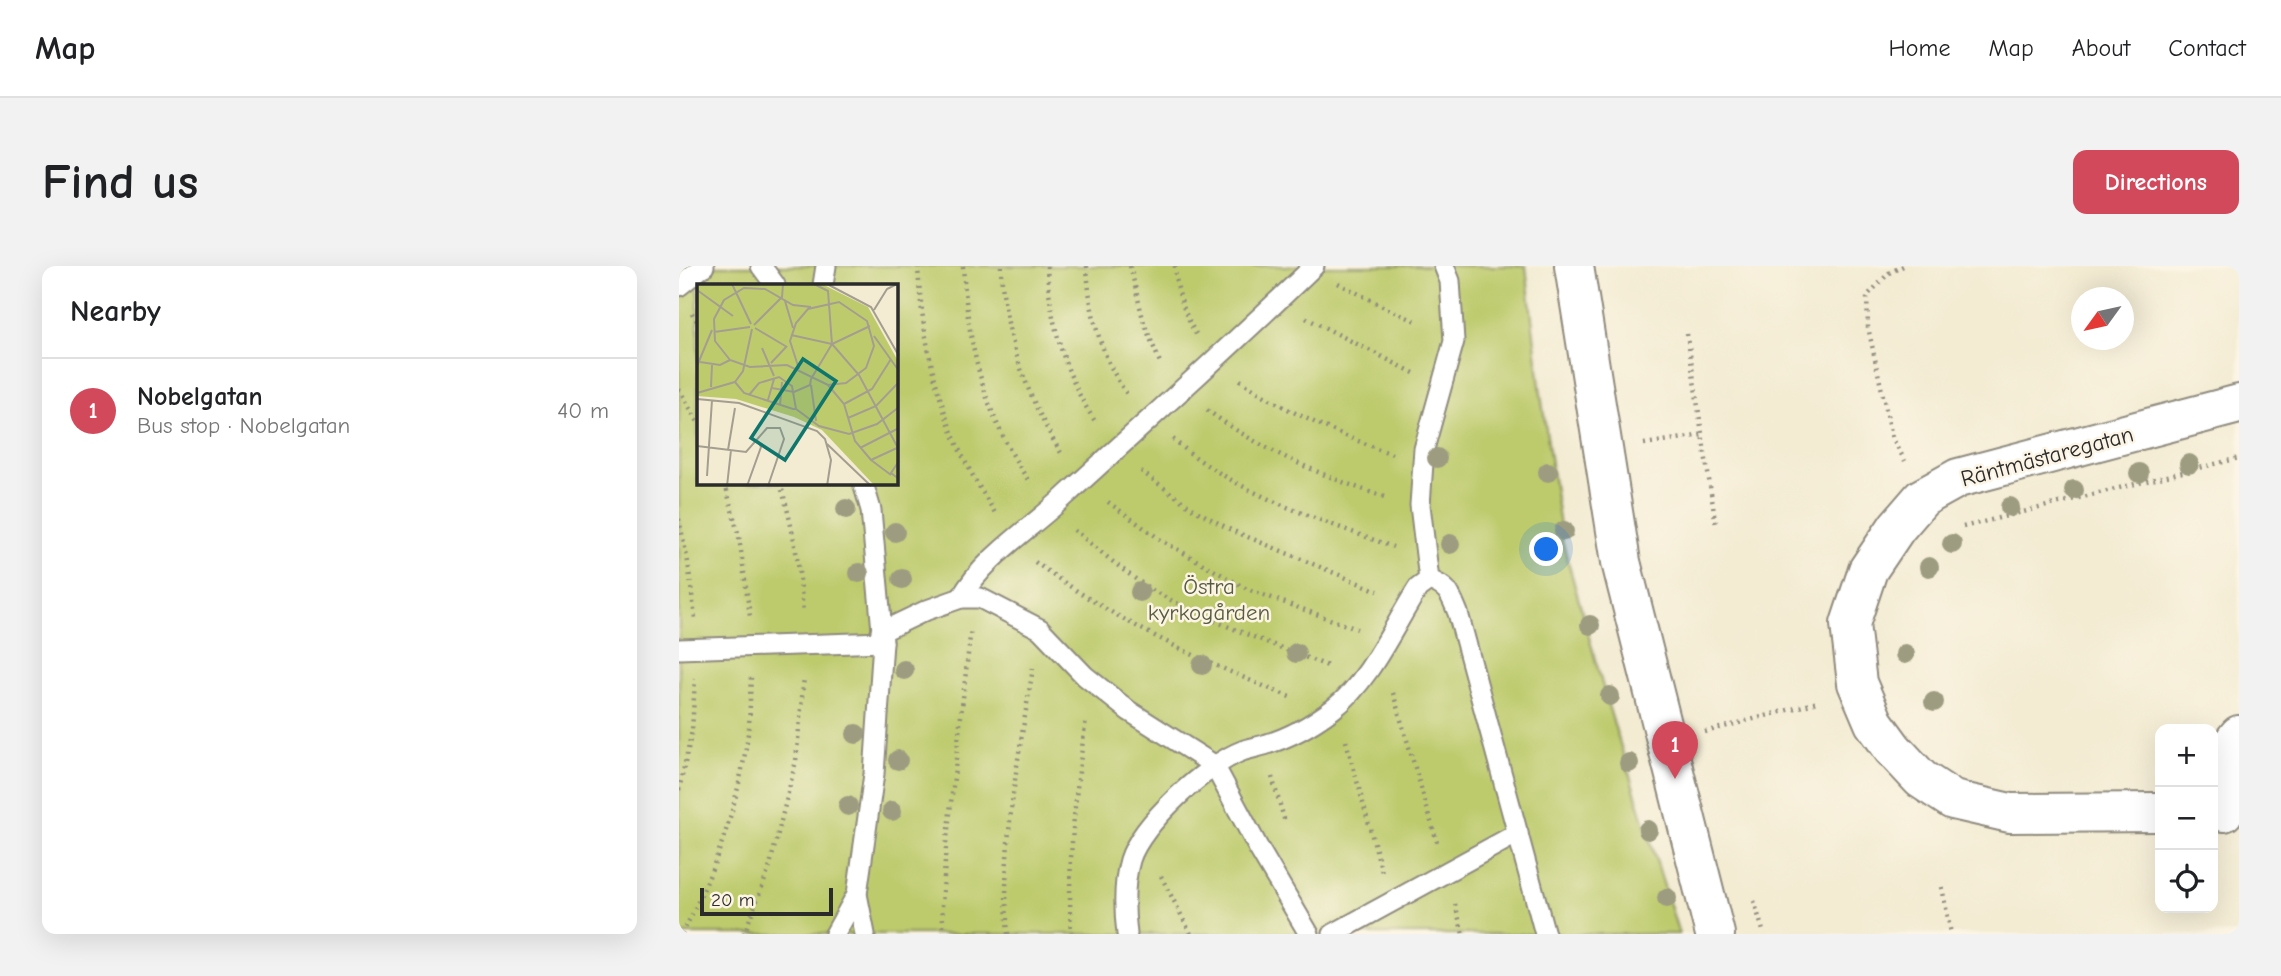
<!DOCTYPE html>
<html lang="en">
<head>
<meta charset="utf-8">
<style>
	body { margin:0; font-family:"Comic Neue",sans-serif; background:#f2f2f2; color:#202124 }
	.controls { position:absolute; right:21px; bottom:21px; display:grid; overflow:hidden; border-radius:14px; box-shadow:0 7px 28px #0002 }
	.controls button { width:63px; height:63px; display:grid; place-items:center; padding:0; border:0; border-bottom:2px solid #e0e0e0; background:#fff; color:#202124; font:35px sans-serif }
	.compass { position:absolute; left:1392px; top:21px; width:63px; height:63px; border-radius:50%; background:#fff; box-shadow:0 7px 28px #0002; rotate:237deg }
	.scale { position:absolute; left:21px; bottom:18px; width:133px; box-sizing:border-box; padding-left:7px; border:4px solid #2b2b2b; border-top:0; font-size:19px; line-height:24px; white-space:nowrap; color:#2b2b2b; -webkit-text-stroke:5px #fcf5e5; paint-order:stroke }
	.you { position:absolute; left:868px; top:284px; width:24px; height:24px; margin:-18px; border:5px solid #fff; border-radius:50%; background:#1a73e8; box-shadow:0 0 0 10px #1a73e833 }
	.badge { display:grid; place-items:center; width:46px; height:46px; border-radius:50%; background:#d1495b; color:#fff; font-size:23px; font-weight:700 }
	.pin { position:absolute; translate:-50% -58px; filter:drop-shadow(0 2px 4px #0008) }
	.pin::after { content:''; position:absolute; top:37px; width:24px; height:21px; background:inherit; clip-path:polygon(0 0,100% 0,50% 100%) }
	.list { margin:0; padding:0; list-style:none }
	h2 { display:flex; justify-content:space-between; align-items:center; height:91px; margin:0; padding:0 28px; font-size:30px }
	h2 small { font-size:23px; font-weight:400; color:#757577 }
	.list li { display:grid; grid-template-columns:46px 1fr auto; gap:21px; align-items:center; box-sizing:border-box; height:105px; padding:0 28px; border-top:2px solid #e0e0e0 }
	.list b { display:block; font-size:26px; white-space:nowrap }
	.list p { margin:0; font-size:23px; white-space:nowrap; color:#757577 }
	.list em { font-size:23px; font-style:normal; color:#757577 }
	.icon { flex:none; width:38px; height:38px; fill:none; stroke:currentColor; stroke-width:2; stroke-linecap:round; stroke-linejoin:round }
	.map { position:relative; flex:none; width:1560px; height:668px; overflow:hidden; border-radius:14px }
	header { display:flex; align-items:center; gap:42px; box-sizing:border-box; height:98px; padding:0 35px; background:#fff; border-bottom:2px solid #e0e0e0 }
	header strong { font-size:33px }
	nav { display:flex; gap:38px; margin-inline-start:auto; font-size:24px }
	.intro { display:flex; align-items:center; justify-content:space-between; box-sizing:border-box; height:168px; padding:0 42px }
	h1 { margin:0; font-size:49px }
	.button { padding:18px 32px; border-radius:14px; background:#d1495b; color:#fff; font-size:24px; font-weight:700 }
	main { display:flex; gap:42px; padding:0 42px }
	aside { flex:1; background:#fff; border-radius:14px; box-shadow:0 7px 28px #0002 }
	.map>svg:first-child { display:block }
</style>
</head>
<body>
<header>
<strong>Map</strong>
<nav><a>Home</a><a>Map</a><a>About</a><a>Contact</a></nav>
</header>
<div class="intro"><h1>Find us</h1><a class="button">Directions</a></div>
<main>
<aside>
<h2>Nearby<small></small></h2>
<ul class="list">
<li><span class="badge">1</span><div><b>Nobelgatan</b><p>Bus stop · Nobelgatan</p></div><em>40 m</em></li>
</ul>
</aside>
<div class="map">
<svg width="1560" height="668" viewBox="0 0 1560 668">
	<rect width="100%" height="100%" fill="#fcf5e5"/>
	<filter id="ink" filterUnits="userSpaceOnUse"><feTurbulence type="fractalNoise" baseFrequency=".0143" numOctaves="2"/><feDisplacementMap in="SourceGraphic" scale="14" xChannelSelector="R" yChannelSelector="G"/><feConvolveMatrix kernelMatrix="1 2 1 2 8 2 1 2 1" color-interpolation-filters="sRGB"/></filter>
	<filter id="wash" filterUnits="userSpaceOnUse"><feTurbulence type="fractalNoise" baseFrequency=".00686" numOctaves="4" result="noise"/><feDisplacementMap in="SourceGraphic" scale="28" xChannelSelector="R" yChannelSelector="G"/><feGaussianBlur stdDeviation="1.57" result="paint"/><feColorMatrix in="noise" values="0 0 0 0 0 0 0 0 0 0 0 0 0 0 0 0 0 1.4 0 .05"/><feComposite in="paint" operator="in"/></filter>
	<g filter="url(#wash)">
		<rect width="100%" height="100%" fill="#f3ebd2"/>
		<!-- green -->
		<path fill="#becb6d" stroke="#747b4c" stroke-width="2" fill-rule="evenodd" d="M0 0H847L862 128 883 274 929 439 1000 668H0ZM19 19H217V217H19Z"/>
	</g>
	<g filter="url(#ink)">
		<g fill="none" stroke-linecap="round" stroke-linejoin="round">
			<defs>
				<g id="service">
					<path d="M82 0 96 19"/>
					<path d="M144 19 147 0"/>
					<path d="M0 20 25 0"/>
					<path d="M184 217 192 244 204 376 195 508 178 628 186 668"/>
					<path d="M750 314 741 239 745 183 775 75 771 15 765 0"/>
					<path d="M282 332C305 291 350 264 384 232 468 155 553 80 635 0"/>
					<path d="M202 366 248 344 282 332H301L361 363 406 410 450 445 535 499 580 583 630 668"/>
					<path d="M0 383 204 376"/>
					<path d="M156 668 178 628"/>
					<path d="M448 668C445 644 444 618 451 594 462 558 528 498 563 485 571 482 580 481 588 478 612 471 634 458 654 443 691 415 714 361 739 322L750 314C770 321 771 328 779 347L866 668"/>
					<path d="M654 668 839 567"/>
				</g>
				<g id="minor">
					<path d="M895 0 942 296 1036 668"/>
					<path d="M1481 546 1331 547 1274 534 1242 513 1214 483 1195 457 1178 417 1171 358 1189 304 1218 261 1243 232 1279 212 1560 138"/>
					<path d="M1545 546C1543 517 1540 492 1560 469"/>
				</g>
			</defs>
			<!-- service casing -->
			<use href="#service" stroke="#8f8b7e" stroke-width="23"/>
			<!-- minor casing -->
			<use href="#minor" stroke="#8f8b7e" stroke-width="42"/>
			<!-- path -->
			<g stroke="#8f8b7e" stroke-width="4.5" stroke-dasharray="2 5" stroke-linecap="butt">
				<path d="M239 0C242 62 257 139 286 195 295 213 306 230 316 247"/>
				<path d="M284 0C289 81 305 149 351 217"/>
				<path d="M322 0C324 66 349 135 384 190"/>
				<path d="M368 0C370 54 387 114 418 158"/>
				<path d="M408 0C410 46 422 93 450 131"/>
				<path d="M451 0 465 57 482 99"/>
				<path d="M496 0C497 23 505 48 517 68"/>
				<path d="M1224 0 1210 7 1188 30 1189 61 1213 171 1226 195"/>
				<path d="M659 17 717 47 740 56"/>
				<path d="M13 47 19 57"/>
				<path d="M627 52 735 107"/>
				<path d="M1008 68 1037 260"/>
				<path d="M561 114C608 147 660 168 713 188"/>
				<path d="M0 123 19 156"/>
				<path d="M528 144C583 185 644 210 708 232"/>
				<path d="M494 173C556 228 637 252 714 281"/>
				<path d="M965 178 1024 169"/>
				<path d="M462 205 514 243 552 264 699 325"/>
				<path d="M46 217 60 271 71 350"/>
				<path d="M101 217C114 260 121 302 124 347"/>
				<path d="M429 236 482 274 568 323 678 363"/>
				<path d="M0 253 9 296 16 352"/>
				<path d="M1284 261 1560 192"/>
				<path d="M395 264C424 287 453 314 486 331 539 359 596 379 651 401"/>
				<path d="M356 296C438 356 518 393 611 431"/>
				<path d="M714 427 758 576"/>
				<path d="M1026 466 1139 436"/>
				<path d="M667 475 703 606"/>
				<path d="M593 511 606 556"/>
				<path d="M0 524 13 465 16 413"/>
				<path d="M482 610 512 668"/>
				<path d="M1263 621 1272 668"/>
				<path d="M1075 635 1085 668"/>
				<path d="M776 638 784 668"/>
				<path d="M3 668C37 604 62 531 70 459 71 444 71 427 72 411"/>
				<path d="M65 668 90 603 117 495 125 411"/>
				<path d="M265 668 263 641 267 581 292 362"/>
				<path d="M329 668C321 582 340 488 354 402"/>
				<path d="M392 668C388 595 397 525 407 452"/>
			</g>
			<!-- service -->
			<use href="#service" stroke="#fff" stroke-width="19"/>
			<!-- minor -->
			<use href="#minor" stroke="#fff" stroke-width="38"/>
		</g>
		<!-- trees -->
		<g fill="#9d9c81">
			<circle cx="758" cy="192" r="10"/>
			<circle cx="1510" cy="198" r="10"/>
			<circle cx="869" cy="206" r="10"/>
			<circle cx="1460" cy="207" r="10"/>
			<circle cx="1395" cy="224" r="10"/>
			<circle cx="1331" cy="241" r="10"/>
			<circle cx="167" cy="243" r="10"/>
			<circle cx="885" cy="265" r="10"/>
			<circle cx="216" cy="266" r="10"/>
			<circle cx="771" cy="278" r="10"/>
			<circle cx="1273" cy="278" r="10"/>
			<circle cx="1250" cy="301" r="10"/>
			<circle cx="180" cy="307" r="10"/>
			<circle cx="223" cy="313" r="10"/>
			<circle cx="461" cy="326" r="10"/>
			<circle cx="911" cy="359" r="10"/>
			<circle cx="617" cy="387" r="10"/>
			<circle cx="1226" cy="388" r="10"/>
			<circle cx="523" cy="399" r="10"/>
			<circle cx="225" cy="404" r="10"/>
			<circle cx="931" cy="430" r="10"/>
			<circle cx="1255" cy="436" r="10"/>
			<circle cx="177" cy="468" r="10"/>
			<circle cx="219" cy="494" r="10"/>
			<circle cx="950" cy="497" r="10"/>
			<circle cx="169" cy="540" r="10"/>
			<circle cx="213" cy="545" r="10"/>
			<circle cx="969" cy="564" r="10"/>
			<circle cx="988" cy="632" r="10"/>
		</g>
	</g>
	<g text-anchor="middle" stroke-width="5" stroke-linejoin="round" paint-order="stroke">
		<!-- street labels -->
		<g font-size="23" fill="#2b2b2b" stroke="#fcf5e5">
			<text transform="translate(1368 190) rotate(-15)" y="8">Räntmästaregatan</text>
		</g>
		<!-- park labels -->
		<g font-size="23" fill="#575b3f" stroke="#fcf5e5">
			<text x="530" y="328">Östra<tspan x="530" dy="26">kyrkogården</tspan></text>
		</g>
	</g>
	<!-- overview -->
	<g transform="translate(18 18)">
		<rect width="201" height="201" fill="#f3ebd2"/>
		<path d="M0 0H125L171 23 201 77V201H177L125 146 97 133 39 115 0 112Z" fill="#becb6d"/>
		<path fill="none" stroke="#a39e8f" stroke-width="2" d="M35 0 54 40M117 0 131 7 135 60 162 91 201 164M130 0 174 23 202 72M0 6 36 32M88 17 96 44M177 26 190 5 200 0M57 41 85 13 86 0M58 44 90 63M17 48 53 43M94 51 135 60M177 52 202 87M65 64 77 92M3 78 23 81 33 76M74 79 90 62M0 82 15 46M102 85 93 57 99 39 111 25 142 18 170 37 177 62 169 84 149 99 131 101 90 81 53 83 33 76 18 57 17 35 27 16 47 4 68 5 96 21 114 23M114 95 135 60 173 42M38 98 46 87 55 45M114 101 119 137M131 101 147 120 158 157 174 176 200 164M14 103 15 81M75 104 97 108 113 101 114 95M0 109 38 98 47 109 96 125H99L95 102 82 93 62 99 52 111M0 115 42 119 120 147 128 155 134 176 130 202M71 116 77 95M147 120 175 105 194 75M83 121 85 98M99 125 122 142 152 150 180 140 202 123M151 134 179 122 202 98M130 160 174 202M0 162 49 168 70 144H83L87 155 71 202M163 164 202 144M31 166 38 124M174 176 194 191M202 177 194 189 202 195M10 192 15 116M30 202 34 166M50 202 64 163 61 157"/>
		<path fill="#0f766e" fill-opacity="0.15" stroke="#0f766e" stroke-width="3.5" d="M106 75 139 97 88 176 54 154Z"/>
		<rect width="201" height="201" fill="none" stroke="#2b2b2b" stroke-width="3.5"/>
	</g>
</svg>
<div class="controls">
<button>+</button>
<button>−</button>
<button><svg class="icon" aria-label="locate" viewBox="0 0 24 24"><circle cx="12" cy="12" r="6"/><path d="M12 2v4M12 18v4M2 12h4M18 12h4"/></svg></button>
</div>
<svg class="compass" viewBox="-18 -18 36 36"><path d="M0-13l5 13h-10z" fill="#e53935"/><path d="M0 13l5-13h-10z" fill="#757577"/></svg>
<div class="scale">20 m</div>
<div class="you"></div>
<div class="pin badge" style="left:996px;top:513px">1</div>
</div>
</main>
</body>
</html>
